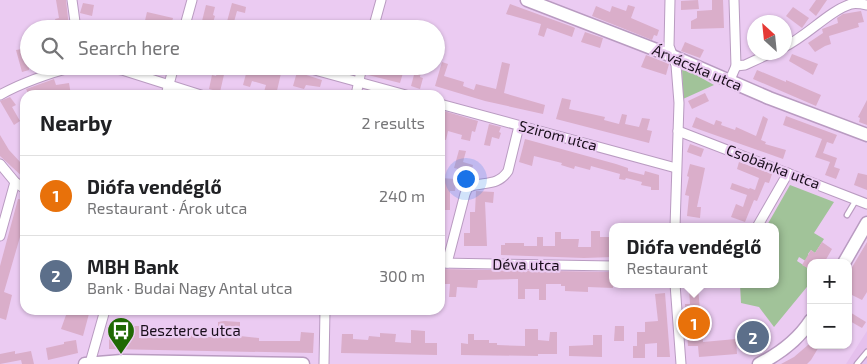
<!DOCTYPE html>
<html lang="en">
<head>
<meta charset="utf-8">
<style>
	body { margin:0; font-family:"Exo 2",sans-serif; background:#f6f6f6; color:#202124 }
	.controls { position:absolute; right:15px; bottom:15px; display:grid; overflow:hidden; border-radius:10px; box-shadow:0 1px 4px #0004 }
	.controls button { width:45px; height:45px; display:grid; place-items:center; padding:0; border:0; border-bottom:1px solid #e0e0e0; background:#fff; color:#202124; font:25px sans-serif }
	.compass { position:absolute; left:747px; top:15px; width:45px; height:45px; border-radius:50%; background:#fff; box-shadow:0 1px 4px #0004; rotate:333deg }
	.you { position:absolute; left:465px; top:178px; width:18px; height:18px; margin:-12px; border:4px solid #fff; border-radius:50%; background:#1a73e8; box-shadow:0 0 0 8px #1a73e833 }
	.badge { display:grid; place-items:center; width:32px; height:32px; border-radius:50%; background:#206904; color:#fff; font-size:16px; font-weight:700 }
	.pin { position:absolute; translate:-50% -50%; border:2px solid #fff; box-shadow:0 1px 5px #0006 }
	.popup { position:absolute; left:609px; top:223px; width:170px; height:65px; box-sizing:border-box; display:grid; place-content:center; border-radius:10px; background:#fff; filter:drop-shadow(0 1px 4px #0005); font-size:16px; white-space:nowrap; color:#757577 }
	.popup b { font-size:19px; color:#202124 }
	.popup::after { content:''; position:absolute; left:50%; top:100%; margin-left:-10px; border:10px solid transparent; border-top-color:#fff }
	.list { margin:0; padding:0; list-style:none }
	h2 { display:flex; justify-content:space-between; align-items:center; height:65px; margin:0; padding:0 20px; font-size:21px }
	h2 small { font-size:16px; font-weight:400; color:#757577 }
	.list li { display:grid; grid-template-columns:32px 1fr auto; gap:15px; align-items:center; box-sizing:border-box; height:80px; padding:0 20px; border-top:1px solid #e0e0e0 }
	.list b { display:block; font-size:19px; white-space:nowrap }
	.list p { margin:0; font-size:16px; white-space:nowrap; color:#757577 }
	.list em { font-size:16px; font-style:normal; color:#757577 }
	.icon { flex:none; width:28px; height:28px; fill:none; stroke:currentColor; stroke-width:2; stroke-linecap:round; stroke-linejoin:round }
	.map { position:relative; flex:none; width:867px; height:364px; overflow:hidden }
	.search { position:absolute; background:#fff; box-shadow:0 1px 4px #0004; left:20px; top:20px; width:425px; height:55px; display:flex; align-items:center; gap:12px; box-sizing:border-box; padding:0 18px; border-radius:28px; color:#757577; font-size:19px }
	.panel { position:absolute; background:#fff; box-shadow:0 1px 4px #0004; left:20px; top:90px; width:425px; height:225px; border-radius:15px }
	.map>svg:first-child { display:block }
</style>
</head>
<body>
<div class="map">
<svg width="867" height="364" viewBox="0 0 867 364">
	<rect width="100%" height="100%" fill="#ebcbf2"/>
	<!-- built -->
	<path fill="#e5c0ed" d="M867 331V364H846Z"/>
	<!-- green -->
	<g fill="#a1c399">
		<path d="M682 67 714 85 683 99Z"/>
		<path d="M790 185 834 202 814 233 824 239 815 253 811 250 808 254 809 263 799 257 797 261 811 270V282L774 327 759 307 741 303 740 284H775V227H766Z"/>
	</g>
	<!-- building -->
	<g fill="#daaeca">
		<path d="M56 0H66L69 27 58 29 55 19 59 18Z"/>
		<path d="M698 0 699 9 681 10V1Z"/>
		<path d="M712 0H723L724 28 691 29V21L697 18V11L712 10Z"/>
		<path d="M816 0H827L816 16 809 10Z"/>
		<path d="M83 3 94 5 92 16 80 13Z"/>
		<path d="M232 3 246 7 245 13 237 11 232 29H225Z"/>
		<path d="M510 4 573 27 575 28 572 37 547 28 544 37 538 35 541 24 506 14Z"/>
		<path d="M206 5 215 7 213 15 215 16 211 29H200Z"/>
		<path d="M628 5 635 7 631 18 659 30 657 36 654 35 652 40 592 16 596 6 610 12 612 6 626 11Z"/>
		<path d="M793 7 809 18 802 28 786 16Z"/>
		<path d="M861 11 864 22 858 23 859 27 829 36 831 44 825 46 815 52 808 43 823 33 822 29 838 23 837 18 843 14Z"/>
		<path d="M147 12 173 18 170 29H143Z"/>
		<path d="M383 20 408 27V29H381Z"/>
		<path d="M585 32 603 38 600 48 581 42Z"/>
		<path d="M685 42 704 50 700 58 681 51Z"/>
		<path d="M22 49 25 59 29 58V70L22 72 16 50Z"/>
		<path d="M792 54 818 64 813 75 789 61Z"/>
		<path d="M646 55 669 64 666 75 641 67Z"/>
		<path d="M442 62 448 64 444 76 464 82 463 86 474 90 476 84 496 89 502 62 510 64 504 93 545 105 543 114 485 101 435 86Z"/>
		<path d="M219 66H226L220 92 209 89 212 75 216 76Z"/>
		<path d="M250 66H273L282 69 276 95H263L266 85 252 81 250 87 243 85 247 70H249Z"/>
		<path d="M370 66 392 71 394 66H405L400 83 368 75Z"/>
		<path d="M757 70 786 82V80L821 95 816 106 753 79Z"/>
		<path d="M415 71 421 72 420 77 423 78 420 89 411 86Z"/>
		<path d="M297 72 322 80 320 87 306 85 304 89 293 86Z"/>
		<path d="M54 79 56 85 69 83 71 95H47L45 91 29 95 26 89Z"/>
		<path d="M705 93 709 101 692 109 688 101Z"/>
		<path d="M10 97 16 105 12 107 20 121 14 125 0 101Z"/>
		<path d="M562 98 571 100 569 109 605 117 604 120 619 124 622 114 627 115 625 124 639 127 642 118 650 119 647 130 652 131 649 143 556 119Z"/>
		<path d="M867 100V125L859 122 860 118 858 117Z"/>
		<path d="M444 111 478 121 475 132 472 131 470 141 461 139 462 135 448 131 446 140 440 139V126Z"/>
		<path d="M763 116 768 119 761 140 766 142 765 144 786 150 783 159 692 127 696 117 714 125 716 120 722 122 721 125 735 130 736 127 756 136Z"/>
		<path d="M786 116 837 135 833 144 827 142 823 153 837 158 834 167 840 169 836 179 825 175 830 162 815 157 822 139 783 125Z"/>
		<path d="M489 124 501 127 499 132 501 133 499 139 492 137 490 146 484 145Z"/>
		<path d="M0 135 9 150 21 163 25 159V179L0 156Z"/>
		<path d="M525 139 616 164 628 168V171L644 175 645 171 659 175V190H651V187L641 185 642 182 626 178 625 180 619 179 620 174 591 166 590 170 575 166 574 169 561 165 562 163 534 156 532 166 519 162Z"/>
		<path d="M690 144 704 149 701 157 687 152Z"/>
		<path d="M459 150 466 151 463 162 473 165 471 172 454 168Z"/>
		<path d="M739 162 772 174 769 183 765 182 757 201 754 200 745 222 731 217 736 204 743 207 747 195 730 189 732 183 749 189 750 188 755 190 759 178 737 169Z"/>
		<path d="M690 164 705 168 697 207H701L700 218 687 216 689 196 685 195 689 177 687 176Z"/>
		<path d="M858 173 867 175V190L854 185Z"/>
		<path d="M440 178 456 179 455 191H450V210H440Z"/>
		<path d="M476 191 494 192 493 203 485 202 487 246H464V233H470V212H475Z"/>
		<path d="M18 199 25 200V238L20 237 4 292 12 295 6 320 0 318V266Z"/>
		<path d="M591 231H600V237H613V257L584 258 501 255V245H505V243H524V246H537V237H543V246H555V232H561V239H579L578 247H591Z"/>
		<path d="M822 242 832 249 824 263H811V270L802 265 811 250 815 253Z"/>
		<path d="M867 242V292L862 300 852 295 848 302V274Z"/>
		<path d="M440 269 613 272V288L588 287V292L565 291V286H561V284H546V300H539V289H525V299H518V279L478 280 477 288 457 287 456 297H449L450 284H440Z"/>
		<path d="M698 288 703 342 736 339 737 354 699 357 698 346H688L685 304H690L689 289Z"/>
		<path d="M665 293 670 357H657V343L645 344V358H633V346H637V332H645V322L658 321 655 294Z"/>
		<path d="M56 310H90L83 336 61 329 66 315 56 312Z"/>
		<path d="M848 311 866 322 862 328 848 320Z"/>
		<path d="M224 321 240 322V336L259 338V341H300L301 332 314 333 313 353 109 349V339H113V337H133V326H139V338H169V328H178V333H198V337H218V322Z"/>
		<path d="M615 326H624V341H614Z"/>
		<path d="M756 327 764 340 750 348 742 335Z"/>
		<path d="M525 329H538V340L549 341 550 332H557V354H538V356L461 355V343L468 344V334H474V340H489V343H497V345L525 346Z"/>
		<path d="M411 330 425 331V343H437V355L341 353 342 334H353V339L368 340 369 336 380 337V333L396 334 395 342 411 343Z"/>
		<path d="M593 335H602V357L569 356V346L593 345Z"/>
		<path d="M76 340 78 353 48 360 46 348 64 344V342Z"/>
		<path d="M808 345H820L811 360 807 364H781L794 357Z"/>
		<path d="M15 351V354L31 351 34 364H22L21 360 0 364V354Z"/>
	</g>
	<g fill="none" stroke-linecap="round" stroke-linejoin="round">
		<defs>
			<g id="lane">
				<path d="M847 215 856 200"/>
				<path d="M857 364 867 352"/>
			</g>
			<g id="street">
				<path d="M72 0 76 29"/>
				<path d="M670 0 669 46 676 65 679 103 675 227"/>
				<path d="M184 29 192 0"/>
				<path d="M373 29 381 0"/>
				<path d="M784 47C807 36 829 11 851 4 856 3 862 4 867 5"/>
				<path d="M99 66 122 70 201 95"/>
				<path d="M300 66 406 95"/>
				<path d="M736 66 745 65 773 52"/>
				<path d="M729 82 736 66 734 0"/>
				<path d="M0 95C25 81 50 73 77 66"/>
				<path d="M166 95 174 66"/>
				<path d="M356 95 362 66"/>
				<path d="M440 104 676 168"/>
				<path d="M678 131 867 204"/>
				<path d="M0 164 15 182 25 189"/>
				<path d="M757 227 788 173"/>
				<path d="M0 236 15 182"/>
				<path d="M440 263 613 266"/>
				<path d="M447 263 465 194 468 187C484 181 497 187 508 171L519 126"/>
				<path d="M675 284 681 364"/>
				<path d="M90 363 105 310"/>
				<path d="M324 364 325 310"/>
			</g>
			<g id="secondary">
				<path d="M527 0 672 56 769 98 867 135"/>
				<path d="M844 263 867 223"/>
				<path d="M85 364 122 361 303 364"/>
				<path d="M759 364C781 353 798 340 811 320"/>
			</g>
		</defs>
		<!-- lane casing -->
		<use href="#lane" stroke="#b99bc1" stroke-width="7"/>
		<!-- street casing -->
		<use href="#street" stroke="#b99bc1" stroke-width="11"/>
		<!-- secondary casing -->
		<use href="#secondary" stroke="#b99bc1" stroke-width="15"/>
		<!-- lane -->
		<use href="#lane" stroke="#fff" stroke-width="4.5"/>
		<!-- street -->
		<use href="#street" stroke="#fff" stroke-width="9"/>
		<!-- secondary -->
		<use href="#secondary" stroke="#fff" stroke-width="12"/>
	</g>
	<!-- icons -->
	<defs>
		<symbol id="bus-pin" viewBox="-11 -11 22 30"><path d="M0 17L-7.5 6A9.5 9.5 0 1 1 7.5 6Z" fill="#206904" stroke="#ebcbf2"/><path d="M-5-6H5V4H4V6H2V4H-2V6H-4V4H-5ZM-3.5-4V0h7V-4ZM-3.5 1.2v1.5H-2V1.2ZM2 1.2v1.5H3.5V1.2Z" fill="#fff"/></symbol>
	</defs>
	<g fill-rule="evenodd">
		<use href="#bus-pin" x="105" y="315" width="32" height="43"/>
	</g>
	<g text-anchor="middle" stroke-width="4.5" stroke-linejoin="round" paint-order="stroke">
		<!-- street labels -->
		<g font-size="15" fill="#180d1a" stroke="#ebcbf2">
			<text transform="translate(697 68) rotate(23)" y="5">Árvácska utca</text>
			<text transform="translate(558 136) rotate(15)" y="5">Szirom utca</text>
			<text transform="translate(773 167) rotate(21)" y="5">Csobánka utca</text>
			<text transform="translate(526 265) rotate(1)" y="5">Déva utca</text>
		</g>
		<!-- poi labels -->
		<g font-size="15" fill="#180d1a" stroke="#ebcbf2" text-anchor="start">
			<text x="140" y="336">Beszterce utca</text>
		</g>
	</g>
</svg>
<div class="controls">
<button>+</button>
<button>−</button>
</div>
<svg class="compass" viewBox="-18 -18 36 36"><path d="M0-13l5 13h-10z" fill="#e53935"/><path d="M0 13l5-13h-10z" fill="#757577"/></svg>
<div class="you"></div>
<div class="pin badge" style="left:694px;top:323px;background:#e8710a">1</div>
<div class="popup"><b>Diófa vendéglő</b>Restaurant</div>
<div class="pin badge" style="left:753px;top:337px;background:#5c6f8a">2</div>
<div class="search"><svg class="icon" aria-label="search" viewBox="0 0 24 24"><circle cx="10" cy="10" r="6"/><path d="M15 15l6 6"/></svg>Search here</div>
<section class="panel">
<h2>Nearby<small>2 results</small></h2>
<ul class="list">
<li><span class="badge" style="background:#e8710a">1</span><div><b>Diófa vendéglő</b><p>Restaurant · Árok utca</p></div><em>240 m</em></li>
<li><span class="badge" style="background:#5c6f8a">2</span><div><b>MBH Bank</b><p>Bank · Budai Nagy Antal utca</p></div><em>300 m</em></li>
</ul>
</section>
</div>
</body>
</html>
